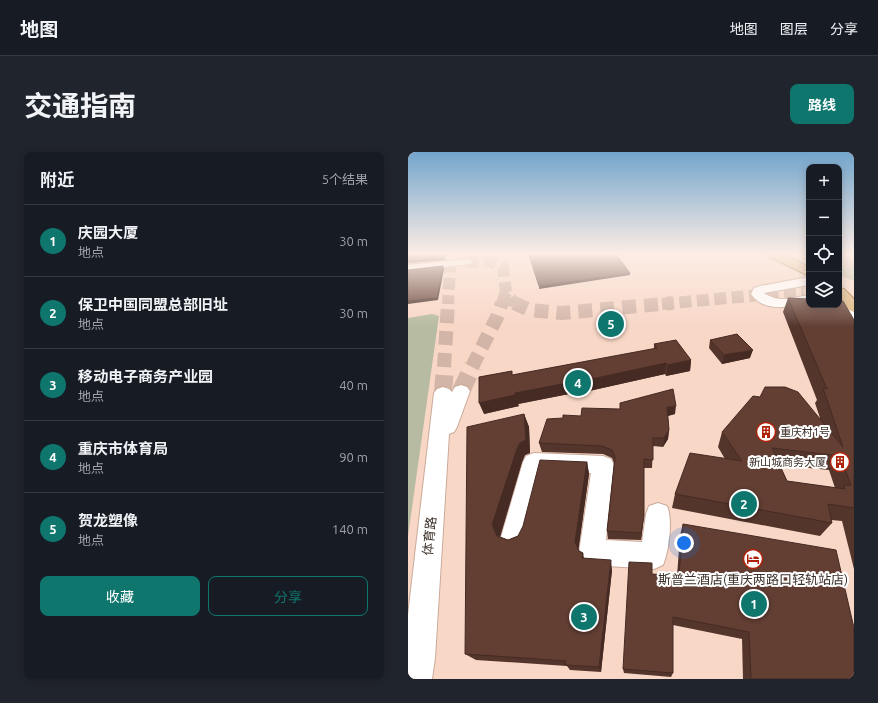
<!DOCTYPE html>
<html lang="zh">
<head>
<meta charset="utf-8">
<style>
	body { margin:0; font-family:Ubuntu,"Noto Sans SC",sans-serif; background:#20242c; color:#f1f3f6 }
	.controls { position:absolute; right:12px; top:12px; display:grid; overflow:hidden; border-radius:8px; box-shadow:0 2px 10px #0003 }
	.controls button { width:36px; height:36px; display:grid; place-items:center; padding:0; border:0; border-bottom:1px solid #363941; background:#171b24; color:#f1f3f6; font:20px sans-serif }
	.you { position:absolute; left:276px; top:391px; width:14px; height:14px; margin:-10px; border:3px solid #fff; border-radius:50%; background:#1a73e8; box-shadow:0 0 0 6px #1a73e833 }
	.badge { display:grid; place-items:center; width:26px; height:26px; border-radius:50%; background:#0f766e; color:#fff; font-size:13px; font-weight:700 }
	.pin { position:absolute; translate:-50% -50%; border:2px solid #fff; box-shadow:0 1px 4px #0006 }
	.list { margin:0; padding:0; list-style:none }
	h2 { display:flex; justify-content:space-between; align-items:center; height:52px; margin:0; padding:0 16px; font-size:17px }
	h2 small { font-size:13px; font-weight:400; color:#9ea1a6 }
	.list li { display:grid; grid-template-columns:26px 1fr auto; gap:12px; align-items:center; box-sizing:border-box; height:72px; padding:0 16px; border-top:1px solid #363941 }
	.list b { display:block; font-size:15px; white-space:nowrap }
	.list p { margin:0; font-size:13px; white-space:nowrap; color:#9ea1a6 }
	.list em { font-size:13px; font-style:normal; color:#9ea1a6 }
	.actions { display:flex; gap:8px; padding:12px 16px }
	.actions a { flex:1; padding:9px 0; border:1px solid #0f766e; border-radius:8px; text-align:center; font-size:14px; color:#0f766e }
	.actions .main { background:#0f766e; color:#fff }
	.icon { flex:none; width:22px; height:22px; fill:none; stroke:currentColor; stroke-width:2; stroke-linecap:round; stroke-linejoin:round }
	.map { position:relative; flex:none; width:446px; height:527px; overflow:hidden; border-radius:8px }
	header { display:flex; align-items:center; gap:24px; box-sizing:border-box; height:56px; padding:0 20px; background:#171b24; border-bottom:1px solid #363941 }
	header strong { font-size:19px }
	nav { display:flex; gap:22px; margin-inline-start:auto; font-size:14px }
	.intro { display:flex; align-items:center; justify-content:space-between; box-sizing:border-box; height:96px; padding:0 24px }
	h1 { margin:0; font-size:28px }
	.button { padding:10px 18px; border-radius:8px; background:#0f766e; color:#fff; font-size:14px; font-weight:700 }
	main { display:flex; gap:24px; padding:0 24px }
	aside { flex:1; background:#171b24; border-radius:8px; box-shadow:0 2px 10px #0003 }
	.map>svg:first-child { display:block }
</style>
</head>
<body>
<header>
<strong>地图</strong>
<nav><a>地图</a><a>图层</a><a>分享</a></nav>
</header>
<div class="intro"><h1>交通指南</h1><a class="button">路线</a></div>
<main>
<aside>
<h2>附近<small>5个结果</small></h2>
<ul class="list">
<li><span class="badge">1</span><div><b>庆园大厦</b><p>地点</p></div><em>30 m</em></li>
<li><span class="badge">2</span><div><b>保卫中国同盟总部旧址</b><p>地点</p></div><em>30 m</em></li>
<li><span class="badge">3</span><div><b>移动电子商务产业园</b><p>地点</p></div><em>40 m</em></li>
<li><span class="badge">4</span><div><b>重庆市体育局</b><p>地点</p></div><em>90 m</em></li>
<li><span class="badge">5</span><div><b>贺龙塑像</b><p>地点</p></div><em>140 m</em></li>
</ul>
<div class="actions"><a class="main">收藏</a><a>分享</a></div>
</aside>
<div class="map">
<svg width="446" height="527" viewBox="0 0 446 527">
	<rect width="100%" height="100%" fill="#f8d7c6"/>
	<!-- green -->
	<g fill="#b7bba1">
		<path d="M431 101H446V129L431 123Z"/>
		<path d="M24 162 31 164 0 384V166Z"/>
	</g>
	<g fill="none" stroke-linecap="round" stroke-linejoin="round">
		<!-- minor-tunnel-far2 -->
		<g stroke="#d2b5a7" stroke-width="12" stroke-dasharray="12 5.5" stroke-linecap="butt">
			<path d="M59 110 82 109 95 115 98 140 107 152"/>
			<path d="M0 113C14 110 32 105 42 118L40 152"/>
			<path d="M94 152 98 140"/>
			<path d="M254 152 395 139"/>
		</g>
		<!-- minor-tunnel-far1 -->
		<g stroke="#d2b5a7" stroke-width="14" stroke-dasharray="14 8" stroke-linecap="butt">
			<path d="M106 151 122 158 154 161 265 151"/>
			<path d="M36 215 40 151"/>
			<path d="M64 215 89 165 94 151"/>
		</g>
		<!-- minor-tunnel -->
		<g stroke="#d2b5a7" stroke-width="18" stroke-dasharray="18 9" stroke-linecap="butt">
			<path d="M53 239 65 214"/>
			<path d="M35 241 37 214"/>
		</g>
		<!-- major-tunnel -->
		<path stroke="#d2b5a7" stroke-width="14" stroke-dasharray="14 6" stroke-linecap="butt" d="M431 105 446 110"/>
		<defs>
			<g id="minor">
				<path d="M59 107 63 108 64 110 63 112 0 119V113Z"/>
				<path d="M401 125V133L356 141C371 151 384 146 401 143V151C382 155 356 161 343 142L346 136 352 134Z"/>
				<path d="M431 146 436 147 446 157V168L441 167 427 153H431Z"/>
				<path d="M53 233 59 235 62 239 49 275 46 280 41 282 27 506 24 527H0V463L26 241 29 237 35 235 41 237 44 240 47 235Z"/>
				<path d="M126 301 195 304 203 307 206 313 198 388 234 390 238 362 241 354 250 351 259 354C265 368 261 399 255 413L246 417 184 413 175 409 171 400 183 321 135 319 119 385 115 394 106 397 97 394 93 385 115 310 118 304Z"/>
			</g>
			<g id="major">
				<path d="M358 101H374L401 115V124L360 104Z"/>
				<path d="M431 136 436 137 446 147V160L441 158 431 148Z"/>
			</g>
		</defs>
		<!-- minor casing -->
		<use href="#minor" stroke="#caaa9a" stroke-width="2"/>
		<!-- major casing -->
		<use href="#major" stroke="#936324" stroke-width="2"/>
		<!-- minor -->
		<use href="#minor" fill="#fff" fill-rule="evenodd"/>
		<!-- major -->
		<use href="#major" fill="#dab27a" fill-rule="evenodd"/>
	</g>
	<!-- wall -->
	<g fill="#54352c" fill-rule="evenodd">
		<path d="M380 146 446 168V417L434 369 423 368 424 371 412 384 264 356 267 342 317 307 310 295 314 280 412 266 407 251 409 248 375 160ZM371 313 421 318 427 336 379 329Z"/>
		<path d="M302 188 342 206 314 212 301 196Z"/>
		<path d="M246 192 283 208 282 219 258 224 257 222 172 241 171 240 110 252 111 254 76 262 105 223 246 197Z"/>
		<path d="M116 262 121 275 122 301 117 303 114 310 92 385 100 388 110 384 179 310 181 322 170 398 171 399 175 401 176 406 204 418 193 520 162 518 159 514 68 508 57 502Z"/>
		<path d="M267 262 260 264 261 278 260 287 255 295 245 294 244 316H236L235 372 233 388 200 387 199 379 206 311 204 306 195 302 134 300 131 291 173 264Z"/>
		<path d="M275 372 446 527H335L334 487 265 473V521L263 525 216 521 215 517 244 422 269 424 272 383Z"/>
	</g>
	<!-- shaded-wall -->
	<g fill="#452b24">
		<path d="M37 101H38L37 108 0 111V109Z"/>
		<path d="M35 114 36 117 30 148 0 152V149Z"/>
		<path d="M222 121V123L131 137V134Z"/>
		<path d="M345 198 342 206 314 212 316 203Z"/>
		<path d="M283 208 282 219 258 224 260 213Z"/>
		<path d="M258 211 257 222 172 241 170 230Z"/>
		<path d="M170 229 171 240 110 252 111 254 76 262 71 251 107 241Z"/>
		<path d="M268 254 267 262 259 264V255Z"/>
		<path d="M116 262 121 275 122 301 117 303 114 310 92 385 89 384 84 373Z"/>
		<path d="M261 278 260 287 255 295 256 286Z"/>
		<path d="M179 310 181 322 170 401 167 390Z"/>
		<path d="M236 364 233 388V381Z"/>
		<path d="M203 408 204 418 193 520 191 515Z"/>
	</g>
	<!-- building -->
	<g fill="#623e33" stroke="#452b24" fill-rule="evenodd">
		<path d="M0 101H37L36 105 0 109Z"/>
		<path d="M138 101H207L222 121 131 134 121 103Z"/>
		<path d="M35 114 29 146 0 149V118Z"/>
		<path d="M380 146 401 147V153H431V149H435L446 168V356L420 352 424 371 267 342 282 301 334 309 314 280 345 244 352 245 357 235H377L390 240 435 295 415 236 419 237ZM364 296 432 304 443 333H436L437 337 379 329Z"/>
		<path d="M329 182 345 198 316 203 302 188Z"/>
		<path d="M268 188 283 208 260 213 258 211 170 230V229L107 241V243L71 251V225L104 219V223L249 196 246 192Z"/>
		<path d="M265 237 268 254 259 255 261 278 256 286H245V308L236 307V364L233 381 199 379 207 305 204 298 194 294 131 291 139 267 155 266V263L173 264 174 256 212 257V251Z"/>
		<path d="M116 262 118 288 112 291 109 297 84 373 89 384 100 388 110 384 115 374 132 308 179 310 167 390 171 399 175 401 174 406 203 408 191 515 157 513 158 509 57 502 59 275Z"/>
		<path d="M275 372 428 398 446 476V527H343L341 480 265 465V521L215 517 221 410 244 411V422L271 424Z"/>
	</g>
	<!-- sky -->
	<linearGradient id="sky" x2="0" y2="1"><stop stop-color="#73a5cc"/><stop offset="0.58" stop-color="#fcede5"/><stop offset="1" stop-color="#fcede5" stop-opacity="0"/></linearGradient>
	<rect width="446" height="175" fill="url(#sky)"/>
	<!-- icons -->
	<defs>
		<symbol id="building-ring" viewBox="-11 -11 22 22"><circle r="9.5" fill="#fff" stroke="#b0230b" stroke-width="1.5"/><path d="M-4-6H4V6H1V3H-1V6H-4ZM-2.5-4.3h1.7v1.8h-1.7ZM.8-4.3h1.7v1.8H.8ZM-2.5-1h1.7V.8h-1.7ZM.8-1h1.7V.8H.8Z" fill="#b0230b"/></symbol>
		<symbol id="hotel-ring" viewBox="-11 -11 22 22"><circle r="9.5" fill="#fff" stroke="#b0230b" stroke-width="1.5"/><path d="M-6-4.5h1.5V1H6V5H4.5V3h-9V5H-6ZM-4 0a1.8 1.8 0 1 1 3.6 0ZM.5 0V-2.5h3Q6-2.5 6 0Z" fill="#b0230b"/></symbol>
	</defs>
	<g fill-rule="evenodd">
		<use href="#building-ring" x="347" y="269" width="22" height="22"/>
		<use href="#building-ring" x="421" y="299" width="22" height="22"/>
		<use href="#hotel-ring" x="334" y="396" width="22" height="22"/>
	</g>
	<g text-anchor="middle" stroke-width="4" stroke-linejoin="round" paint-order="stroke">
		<!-- poi labels -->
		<g font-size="11" fill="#3c2f29" stroke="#fff" text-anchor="start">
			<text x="372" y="284">重庆村1号</text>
			<text x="418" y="314" text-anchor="end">新山城商务大厦</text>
		</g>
		<!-- near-street labels -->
		<g font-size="13" fill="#3c2f29" stroke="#fff">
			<text transform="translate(21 384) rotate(-84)" y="5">体育路</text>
		</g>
		<!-- near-poi labels -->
		<g font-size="13" fill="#3c2f29" stroke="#fff">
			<text x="345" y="432">斯普兰酒店(重庆两路口轻轨站店)</text>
		</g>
	</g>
</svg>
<div class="controls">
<button>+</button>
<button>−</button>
<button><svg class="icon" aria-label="locate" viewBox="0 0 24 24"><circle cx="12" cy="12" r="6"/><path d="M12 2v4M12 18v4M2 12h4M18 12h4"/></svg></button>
<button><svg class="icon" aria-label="layers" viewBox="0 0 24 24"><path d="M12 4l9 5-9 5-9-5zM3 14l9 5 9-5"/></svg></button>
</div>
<div class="you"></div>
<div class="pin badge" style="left:346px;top:452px">1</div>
<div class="pin badge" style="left:336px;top:352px">2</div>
<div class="pin badge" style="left:176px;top:465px">3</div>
<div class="pin badge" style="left:170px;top:231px">4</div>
<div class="pin badge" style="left:203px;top:172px">5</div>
</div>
</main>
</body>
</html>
